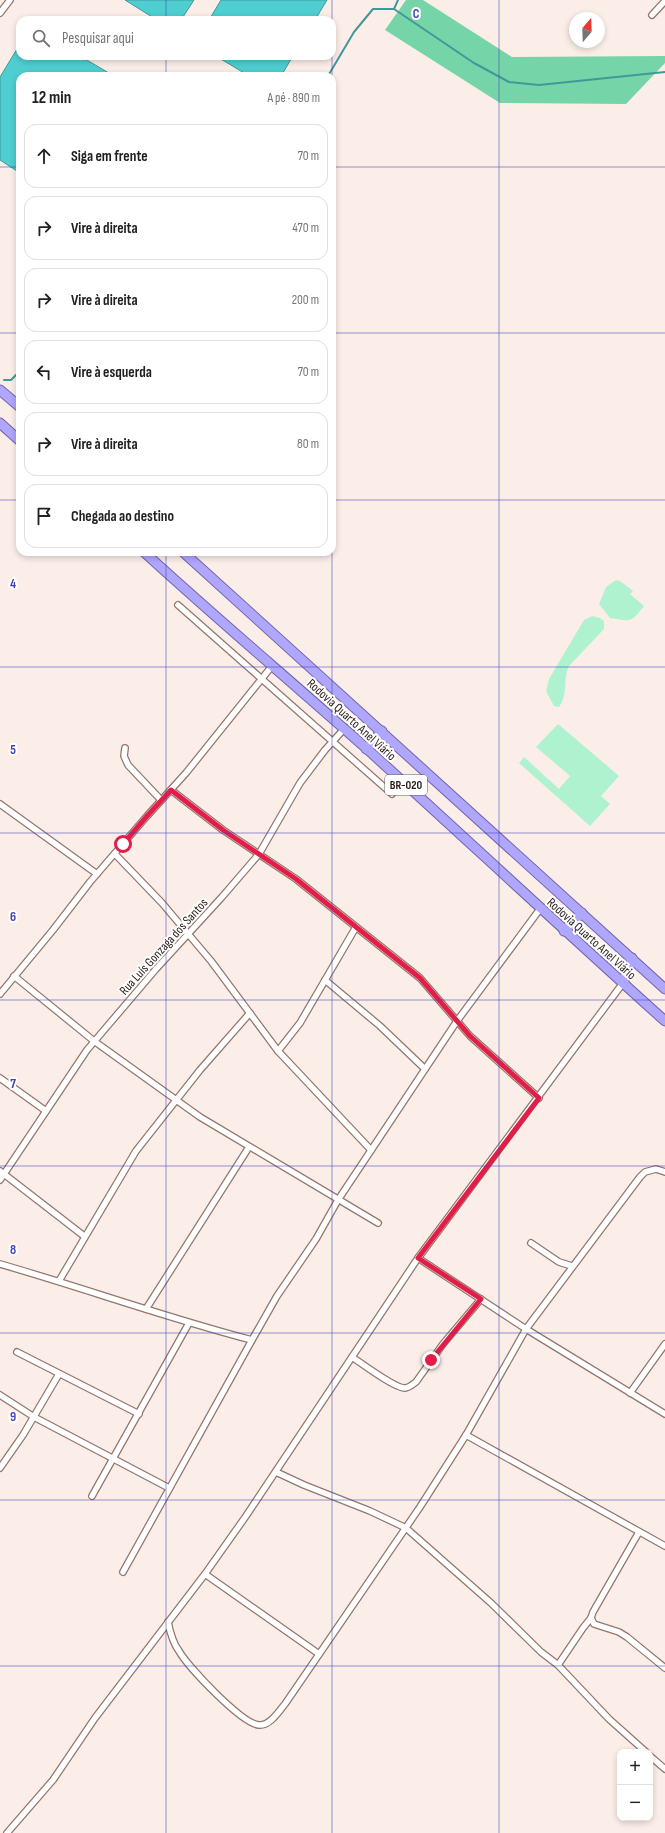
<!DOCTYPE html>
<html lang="pt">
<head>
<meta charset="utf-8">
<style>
	body { margin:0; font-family:"Sofia Sans Condensed",sans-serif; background:#f6f6f6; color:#202124 }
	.controls { position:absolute; right:12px; bottom:12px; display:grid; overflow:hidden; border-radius:8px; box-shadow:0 2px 6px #0003 }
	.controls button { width:36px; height:36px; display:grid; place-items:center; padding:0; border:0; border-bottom:1px solid #e0e0e0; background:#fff; color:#202124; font:20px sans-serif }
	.compass { position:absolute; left:569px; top:12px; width:36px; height:36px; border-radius:50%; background:#fff; box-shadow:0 2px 6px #0003; rotate:19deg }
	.stop { position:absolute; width:12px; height:12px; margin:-9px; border:3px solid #e11d48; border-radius:50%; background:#fff }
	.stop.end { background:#e11d48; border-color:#fff; box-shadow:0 1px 4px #0008 }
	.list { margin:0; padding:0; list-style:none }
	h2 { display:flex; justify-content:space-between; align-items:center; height:52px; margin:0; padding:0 16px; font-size:17px }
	h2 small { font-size:13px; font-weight:400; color:#757577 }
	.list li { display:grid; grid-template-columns:26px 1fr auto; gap:12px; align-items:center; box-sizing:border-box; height:64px; margin:0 8px 8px; padding:0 8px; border:1px solid #e0e0e0; border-radius:12px }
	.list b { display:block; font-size:15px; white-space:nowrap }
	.list em { font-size:13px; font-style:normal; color:#757577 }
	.icon { flex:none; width:22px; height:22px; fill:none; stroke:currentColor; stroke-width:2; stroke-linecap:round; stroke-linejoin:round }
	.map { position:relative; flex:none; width:665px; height:1833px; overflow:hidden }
	.search { position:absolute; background:#fff; box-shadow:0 2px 6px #0003; left:16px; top:16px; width:320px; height:44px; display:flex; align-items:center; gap:10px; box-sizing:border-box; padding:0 14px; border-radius:12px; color:#757577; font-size:15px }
	.panel { position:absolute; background:#fff; box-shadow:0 2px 6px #0003; left:16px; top:72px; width:320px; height:484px; border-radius:12px }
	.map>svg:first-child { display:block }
</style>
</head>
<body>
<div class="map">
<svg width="665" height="1833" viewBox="0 0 665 1833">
	<rect width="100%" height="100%" fill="#fbeee9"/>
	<!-- green -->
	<g fill="#aff2d0">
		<path d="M616 580 620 581 633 591 630 594 644 606C630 624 631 621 610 618L599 604 606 587Z"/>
		<path d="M592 616 600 618 604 621V629L569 666C562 682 569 693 559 707L554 706 546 691 549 679 584 620Z"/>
		<path d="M558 724 619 776 601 796 610 804 590 826 519 763 524 757 559 789 570 776 536 747Z"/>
	</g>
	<!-- forest -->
	<path fill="#76d4a9" d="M406 0H423L512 57 665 56V63L626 104 500 103 385 30Z"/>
	<!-- water -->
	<g fill="#4eced0" stroke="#429898">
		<path d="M125 0H194L181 20H157Z"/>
		<path d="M221 0H327L315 20H209Z"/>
		<path d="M20 44V56H80L114 76H20V173L0 160V77Z"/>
		<path d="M216 56H293L281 76H249Z"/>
	</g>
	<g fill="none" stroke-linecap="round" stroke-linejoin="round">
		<!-- stream -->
		<g stroke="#429898" stroke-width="2">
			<path d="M398 0 394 9 474 63 509 82 539 85 665 72"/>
			<path d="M328 76 354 32 373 9H394"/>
			<path d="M4 380H11L20 371"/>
		</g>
		<defs>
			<g id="minor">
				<path d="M0 13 10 0"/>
				<path d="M652 15 665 1"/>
				<path d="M178 605 392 794"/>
				<path d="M125 748 124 756 128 765 161 800"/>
				<path d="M171 790 223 830 296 879 420 978 470 1036 539 1098"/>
				<path d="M0 804 97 874"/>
				<path d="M115 854 162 903 211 961 278 1051 371 1150"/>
				<path d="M14 976 94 1041 200 1117 378 1223"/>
				<path d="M325 980 380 1026 425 1069"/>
				<path d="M0 994 53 930 90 882 147 816 186 773 272 666"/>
				<path d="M278 1051 300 1023 356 927"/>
				<path d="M0 1078 46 1111"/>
				<path d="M0 1171 84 1236"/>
				<path d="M0 1180 87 1050 156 969 222 897 259 854 300 783 325 750 344 729"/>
				<path d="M531 1243 559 1262 572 1266"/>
				<path d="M418 1258 526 1329 665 1414"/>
				<path d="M0 1264C84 1288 167 1318 252 1340"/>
				<path d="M59 1281 136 1151 200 1070 250 1013"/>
				<path d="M146 1309 249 1147"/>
				<path d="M17 1352 139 1414"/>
				<path d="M352 1357C361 1363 396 1389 405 1388 409 1388 413 1384 416 1382L443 1344 481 1299"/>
				<path d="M630 1393 665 1344"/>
				<path d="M0 1395 34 1417 169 1488"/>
				<path d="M466 1435 665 1546"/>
				<path d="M0 1468 23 1435 59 1374"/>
				<path d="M276 1472 304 1485 370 1511 406 1528 491 1603 541 1652 558 1665 609 1719 646 1752"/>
				<path d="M92 1496 189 1323"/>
				<path d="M639 1532 593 1612 591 1618 594 1624 619 1632 627 1637 665 1668"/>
				<path d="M123 1572 252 1340 277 1296 316 1239 338 1200 457 1021 540 909"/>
				<path d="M205 1574 319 1654"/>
				<path d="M168 1622C170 1632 173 1643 179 1651 188 1667 242 1724 259 1725 270 1726 279 1711 285 1704L420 1507 466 1435 526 1329 640 1177 645 1172 656 1169 665 1172"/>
				<path d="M558 1665 583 1628 591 1618"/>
				<path d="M650 1756 665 1769"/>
				<path d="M7 1833 53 1780 95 1718 205 1574 246 1516 418 1258 623 983"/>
			</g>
			<g id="trunk">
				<path d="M0 390 20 407"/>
				<path d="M0 423 20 441"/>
				<path d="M144 552C217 619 292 682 366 748 466 839 565 931 665 1021"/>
				<path d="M183 552 665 989"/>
				<path d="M366 749 382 731"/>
				<path d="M564 931 582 913"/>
				<path d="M623 983 632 958"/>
			</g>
		</defs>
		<!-- minor casing -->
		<use href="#minor" stroke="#94776c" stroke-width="8"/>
		<!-- trunk casing -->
		<use href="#trunk" stroke="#7266ac" stroke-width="11"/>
		<!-- minor -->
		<use href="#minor" stroke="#fff" stroke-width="5.5"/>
		<!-- trunk -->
		<use href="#trunk" stroke="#afa6fe" stroke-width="9"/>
	</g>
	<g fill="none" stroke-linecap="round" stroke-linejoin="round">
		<!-- route -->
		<path stroke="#e11d48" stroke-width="5" d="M123 844 147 816 171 790 223 830 296 879 420 978 470 1036 539 1098 418 1258 481 1299 431 1360"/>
	</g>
	<!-- grid -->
	<path fill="none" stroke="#3f42b6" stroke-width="1" stroke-opacity="0.55" d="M166 0V20M332 0V1833M499 0V1833M166 56V76M0 167H20M332 167H665M0 333H20M332 333H665M0 500H20M332 500H665M166 552V1833M0 667H665M0 833H665M0 1000H665M0 1166H665M0 1333H665M0 1500H665M0 1666H665"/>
	<g text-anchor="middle" stroke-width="4" stroke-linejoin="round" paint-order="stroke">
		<!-- shield labels -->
		<rect fill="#fefefe" stroke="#675f5c" stroke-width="1" x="385" y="775" width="42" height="20" rx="3"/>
		<g font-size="12" font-weight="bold" fill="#261b16">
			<text x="406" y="789">BR-020</text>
		</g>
		<!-- street labels -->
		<g font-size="13" fill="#261b16" stroke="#fefefe">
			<text transform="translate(352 719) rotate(42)" y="5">Rodovia Quarto Anel Viário</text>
			<text transform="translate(592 938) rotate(42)" y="5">Rodovia Quarto Anel Viário</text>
			<text transform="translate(163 946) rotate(-48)" y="5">Rua Luís Gonzaga dos Santos</text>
		</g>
	</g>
	<g font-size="13" text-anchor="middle" font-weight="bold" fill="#3f42b6" stroke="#fefefe" stroke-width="4" stroke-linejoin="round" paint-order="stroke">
		<text x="416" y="18">C</text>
		<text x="13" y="588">4</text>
		<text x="13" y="754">5</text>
		<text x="13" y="921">6</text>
		<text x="13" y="1088">7</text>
		<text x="13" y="1254">8</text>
		<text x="13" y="1421">9</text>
	</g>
</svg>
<div class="controls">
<button>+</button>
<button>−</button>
</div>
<svg class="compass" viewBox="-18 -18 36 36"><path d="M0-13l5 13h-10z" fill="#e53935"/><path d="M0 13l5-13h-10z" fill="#757577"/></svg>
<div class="stop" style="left:123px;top:844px"></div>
<div class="stop end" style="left:431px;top:1360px"></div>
<div class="search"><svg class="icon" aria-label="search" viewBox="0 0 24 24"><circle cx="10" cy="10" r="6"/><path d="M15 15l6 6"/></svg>Pesquisar aqui</div>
<section class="panel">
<h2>12 min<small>A pé · 890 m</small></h2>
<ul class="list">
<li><svg class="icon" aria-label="ahead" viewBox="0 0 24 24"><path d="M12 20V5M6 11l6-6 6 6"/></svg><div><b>Siga em frente</b></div><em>70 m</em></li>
<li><svg class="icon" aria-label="right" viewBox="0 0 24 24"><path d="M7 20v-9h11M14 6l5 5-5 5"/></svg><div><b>Vire à direita</b></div><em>470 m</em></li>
<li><svg class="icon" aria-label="right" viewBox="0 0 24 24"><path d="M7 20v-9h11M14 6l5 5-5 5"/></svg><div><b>Vire à direita</b></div><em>200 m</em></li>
<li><svg class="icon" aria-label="left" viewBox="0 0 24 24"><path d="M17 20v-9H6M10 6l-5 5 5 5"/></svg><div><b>Vire à esquerda</b></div><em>70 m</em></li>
<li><svg class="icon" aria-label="right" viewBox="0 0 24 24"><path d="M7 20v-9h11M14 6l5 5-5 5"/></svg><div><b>Vire à direita</b></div><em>80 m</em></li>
<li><svg class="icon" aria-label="arrive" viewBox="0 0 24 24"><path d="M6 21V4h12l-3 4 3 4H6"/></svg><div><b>Chegada ao destino</b></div></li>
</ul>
</section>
</div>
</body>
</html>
